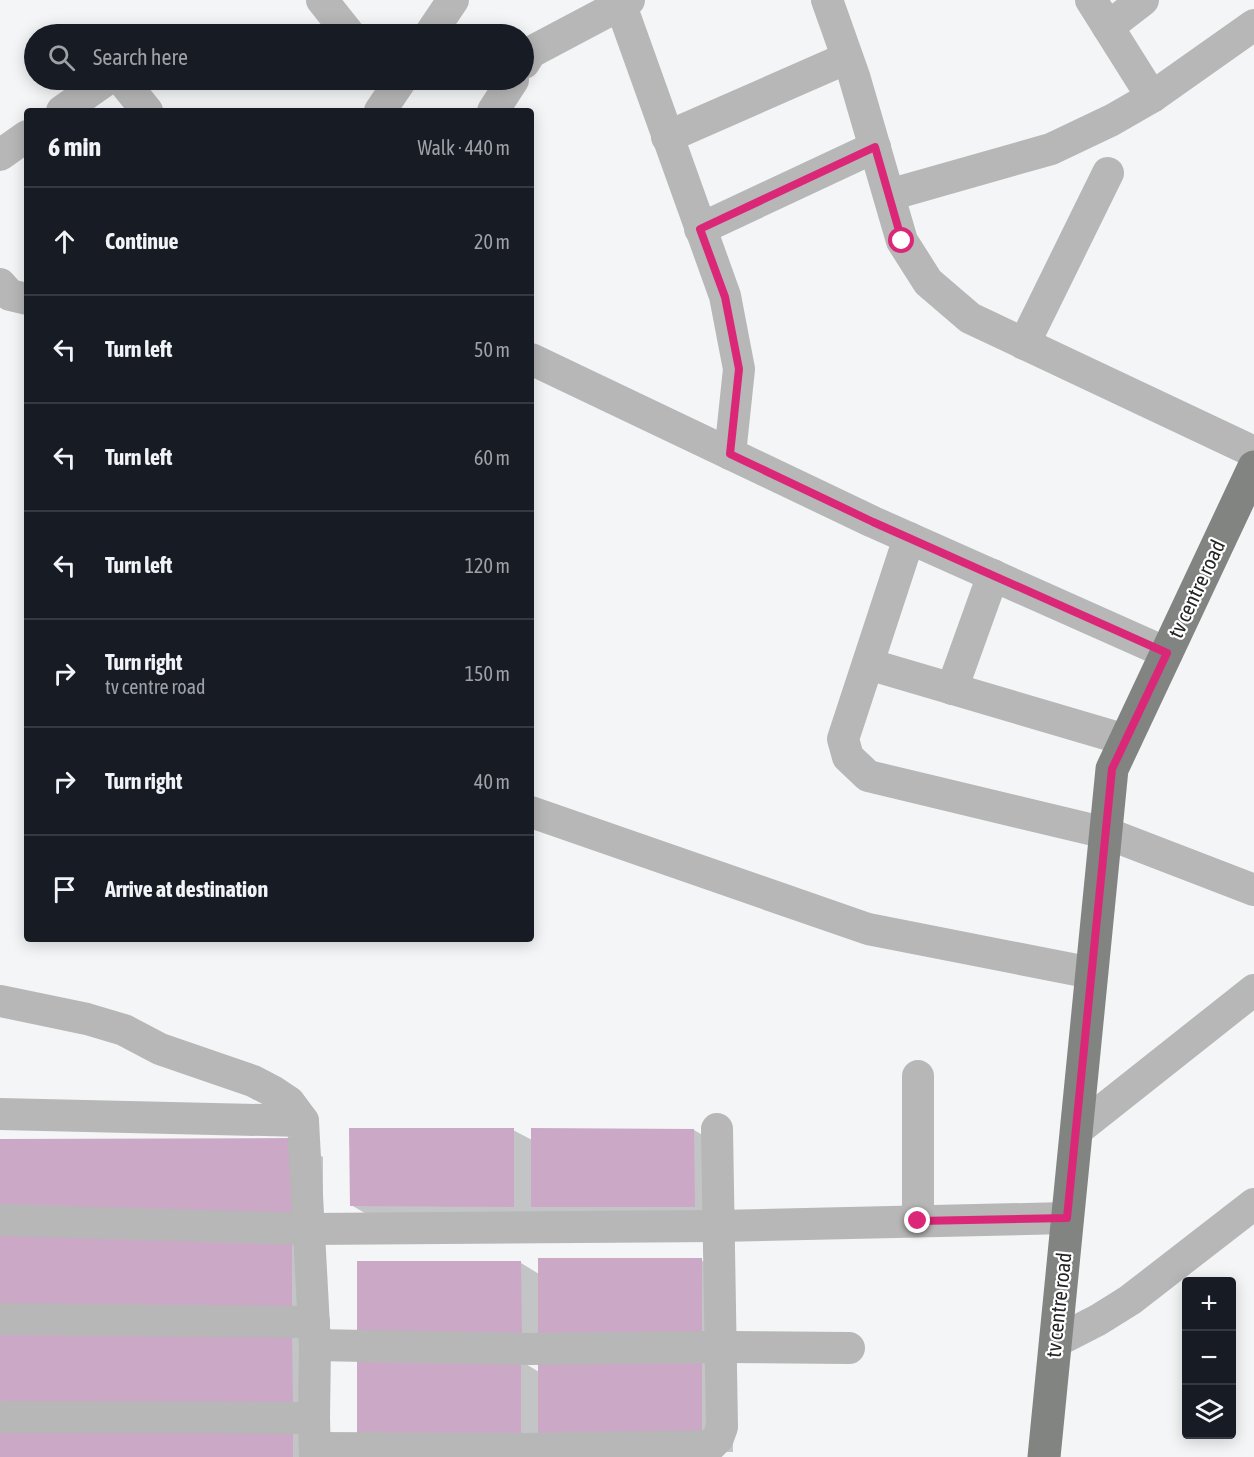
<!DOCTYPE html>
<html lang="en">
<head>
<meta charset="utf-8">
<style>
	body { margin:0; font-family:"Asap Condensed",sans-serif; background:#242831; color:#f1f3f6 }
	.controls { position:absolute; right:18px; bottom:18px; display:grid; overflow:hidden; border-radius:6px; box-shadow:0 3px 15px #0003 }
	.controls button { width:54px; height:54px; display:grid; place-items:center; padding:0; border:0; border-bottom:2px solid #363941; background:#171b24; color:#f1f3f6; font:30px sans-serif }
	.stop { position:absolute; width:18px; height:18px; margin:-14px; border:4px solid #db2777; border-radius:50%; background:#fff }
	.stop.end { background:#db2777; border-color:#fff; box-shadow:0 2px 6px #0008 }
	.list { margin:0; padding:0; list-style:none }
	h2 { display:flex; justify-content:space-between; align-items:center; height:78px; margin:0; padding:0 24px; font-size:26px }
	h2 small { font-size:20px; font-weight:400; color:#9ea1a6 }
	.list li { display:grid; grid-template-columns:39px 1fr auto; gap:18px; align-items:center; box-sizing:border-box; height:108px; padding:0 24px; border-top:2px solid #363941 }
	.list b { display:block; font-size:22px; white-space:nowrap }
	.list p { margin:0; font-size:20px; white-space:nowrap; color:#9ea1a6 }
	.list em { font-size:20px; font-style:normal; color:#9ea1a6 }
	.icon { flex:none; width:33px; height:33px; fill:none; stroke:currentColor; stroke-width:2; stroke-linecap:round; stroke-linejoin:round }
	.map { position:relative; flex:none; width:1254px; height:1457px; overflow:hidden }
	.search { position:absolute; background:#171b24; box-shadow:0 3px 15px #0003; left:24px; top:24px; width:510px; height:66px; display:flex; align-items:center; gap:15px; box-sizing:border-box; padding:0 21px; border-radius:33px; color:#9ea1a6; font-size:22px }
	.panel { position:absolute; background:#171b24; box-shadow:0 3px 15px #0003; left:24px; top:108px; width:510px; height:834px; border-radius:6px }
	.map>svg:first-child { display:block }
</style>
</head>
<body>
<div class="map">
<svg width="1254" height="1457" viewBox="0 0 1254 1457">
	<rect width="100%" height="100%" fill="#f4f5f7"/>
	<!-- shadow -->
	<g fill="#0003">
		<path d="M513 1130 532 1140V1130H694L725 1148 726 1224 382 1223 351 1205Z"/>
		<path d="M292 1140 323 1157V1326L0 1235V1141Z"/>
		<path d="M701 1260 732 1278 701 1358 732 1376 733 1452 390 1454 521 1361 539 1372V1357H390L521 1263 539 1274Z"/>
		<path d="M292 1330 323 1348V1422L28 1423Z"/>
		<path d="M293 1426 324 1457H0Z"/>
	</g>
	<!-- building -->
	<g fill="#cba8c6">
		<path d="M349 1128H514V1207L350 1206Z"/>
		<path d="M531 1128 694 1129 695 1207H531Z"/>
		<path d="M293 1138V1215H0V1139Z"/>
		<path d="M292 1232V1309L0 1310V1233Z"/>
		<path d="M538 1258H702V1337L538 1336Z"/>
		<path d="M357 1261H521L522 1340H357Z"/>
		<path d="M292 1328 293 1405 0 1406V1329Z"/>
		<path d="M538 1356 702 1357V1435L538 1434Z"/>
		<path d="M357 1359H521V1438L357 1437Z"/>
		<path d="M293 1425V1457H0V1426Z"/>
	</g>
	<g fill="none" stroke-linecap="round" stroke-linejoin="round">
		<!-- minor -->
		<g stroke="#b6b7b6" stroke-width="32">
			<path d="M322 0 349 34"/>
			<path d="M619 0 725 296 739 369 730 454"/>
			<path d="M827 0 854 76 902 241 928 282 970 318 1254 452"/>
			<path d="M1091 0 1152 97"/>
			<path d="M1108 27 1143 0"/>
			<path d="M430 34 453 0"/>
			<path d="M524 63 531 52 629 0"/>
			<path d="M122 80 147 111"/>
			<path d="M62 111 106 80"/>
			<path d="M380 111 401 80"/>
			<path d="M493 111 513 80"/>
			<path d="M667 137 847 58"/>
			<path d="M0 155 27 136"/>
			<path d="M889 195 1051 149 1112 120 1152 97 1254 25"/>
			<path d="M700 229 875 147"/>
			<path d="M0 284 10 295 27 299"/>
			<path d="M1024 344 1108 173"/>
			<path d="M531 359 873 522 1167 653"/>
			<path d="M909 538 843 739 848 757 868 776 1106 833 1254 890"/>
			<path d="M868 664 1126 740"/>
			<path d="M952 689 993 575"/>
			<path d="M531 812 868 929 1092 973"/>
			<path d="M0 1001 87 1019 124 1030 160 1049 253 1081 274 1092 289 1102 303 1121"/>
			<path d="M0 1114 303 1121 315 1345 314 1418 315 1457"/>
			<path d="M1076 1131 1254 990"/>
			<path d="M0 1220 310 1229 719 1226 1067 1218"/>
			<path d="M918 1221V1076"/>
			<path d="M0 1319 314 1322"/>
			<path d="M1055 1342 1098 1320 1130 1300 1254 1204"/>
			<path d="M315 1345 529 1349 722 1347 849 1348"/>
			<path d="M0 1417 314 1418"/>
			<path d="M315 1448 527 1449 710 1446 718 1438 722 1427 717 1129"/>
		</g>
		<!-- major -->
		<path stroke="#828482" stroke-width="33" d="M1044 1457 1112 769 1254 467"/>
	</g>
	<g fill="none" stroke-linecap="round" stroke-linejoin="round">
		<!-- route -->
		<path stroke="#db2777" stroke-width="8" d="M902 241 875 147 700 229 725 297 739 369 730 454 873 522 1167 653 1112 769 1067 1218 918 1221"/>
	</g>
	<g text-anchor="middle" stroke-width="4.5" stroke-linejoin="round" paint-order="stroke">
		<!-- street labels -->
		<g font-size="21" fill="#252526" stroke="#fff">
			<text transform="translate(1197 589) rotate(-65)" y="7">tv centre road</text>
			<text transform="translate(1059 1305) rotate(-84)" y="7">tv centre road</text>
		</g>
	</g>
</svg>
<div class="controls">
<button>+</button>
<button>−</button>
<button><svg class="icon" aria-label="layers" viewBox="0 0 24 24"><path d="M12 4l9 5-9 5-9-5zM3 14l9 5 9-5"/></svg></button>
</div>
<div class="stop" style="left:902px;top:241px"></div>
<div class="stop end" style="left:918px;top:1221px"></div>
<div class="search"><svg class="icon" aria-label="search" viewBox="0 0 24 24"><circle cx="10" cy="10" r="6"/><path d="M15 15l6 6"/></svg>Search here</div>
<section class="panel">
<h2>6 min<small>Walk · 440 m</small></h2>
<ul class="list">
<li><svg class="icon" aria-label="ahead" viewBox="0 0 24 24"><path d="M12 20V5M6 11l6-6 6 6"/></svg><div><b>Continue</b></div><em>20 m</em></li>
<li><svg class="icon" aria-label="left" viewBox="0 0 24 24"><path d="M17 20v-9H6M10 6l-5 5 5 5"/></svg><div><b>Turn left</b></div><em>50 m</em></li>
<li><svg class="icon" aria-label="left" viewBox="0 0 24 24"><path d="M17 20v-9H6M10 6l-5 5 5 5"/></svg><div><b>Turn left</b></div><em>60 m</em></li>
<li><svg class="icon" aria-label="left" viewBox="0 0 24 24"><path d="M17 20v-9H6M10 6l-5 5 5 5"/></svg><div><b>Turn left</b></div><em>120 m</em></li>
<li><svg class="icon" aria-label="right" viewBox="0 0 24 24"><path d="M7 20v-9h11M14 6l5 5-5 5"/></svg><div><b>Turn right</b><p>tv centre road</p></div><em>150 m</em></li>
<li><svg class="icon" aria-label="right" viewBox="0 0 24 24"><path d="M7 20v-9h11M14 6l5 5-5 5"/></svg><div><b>Turn right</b></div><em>40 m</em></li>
<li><svg class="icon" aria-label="arrive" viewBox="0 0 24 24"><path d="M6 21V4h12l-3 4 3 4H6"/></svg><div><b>Arrive at destination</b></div></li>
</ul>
</section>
</div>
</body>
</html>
